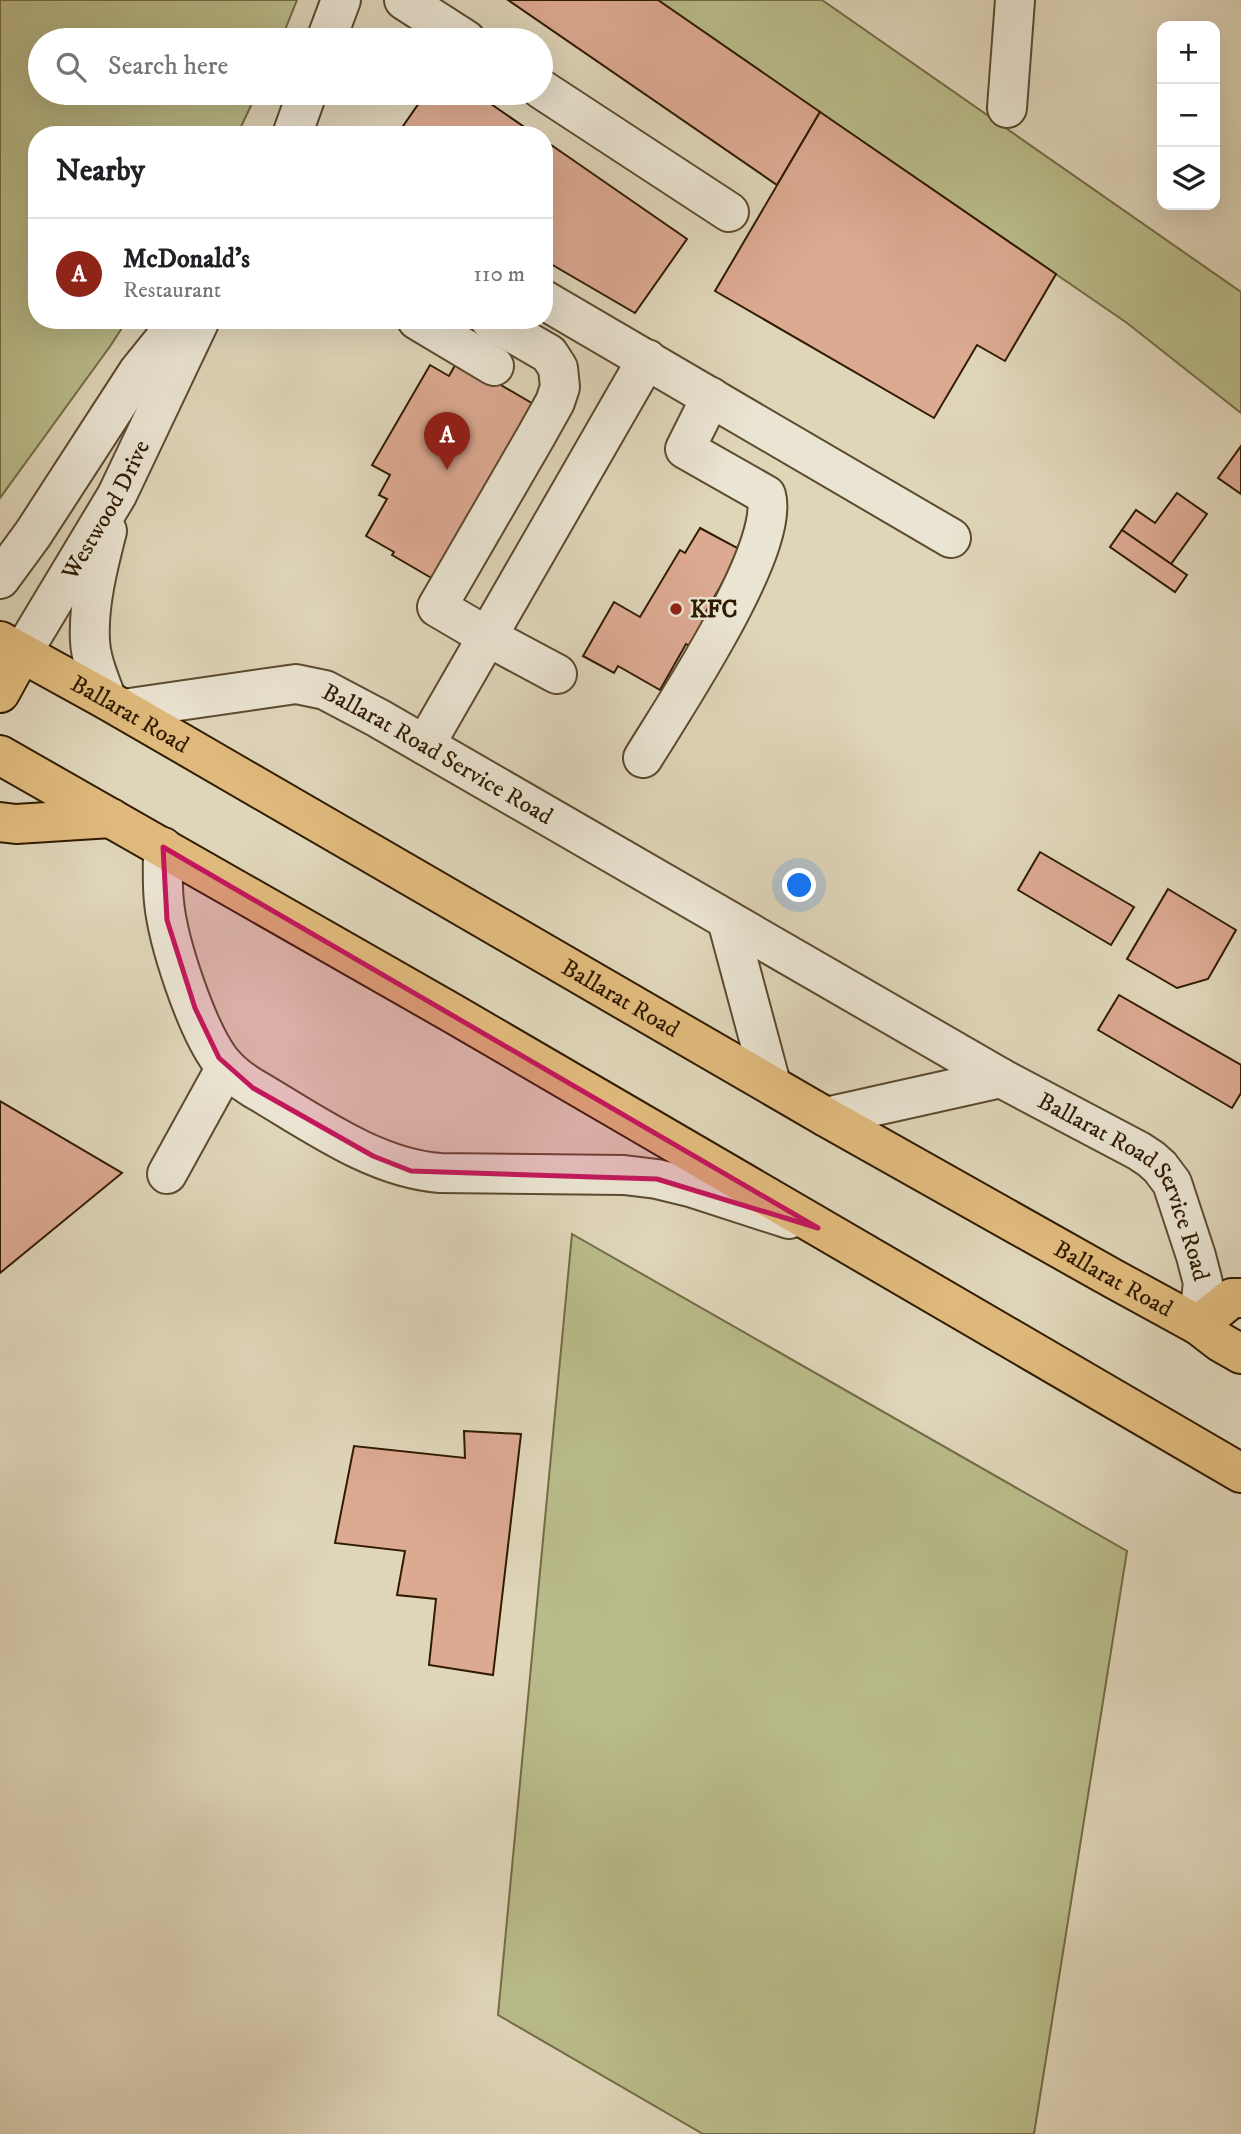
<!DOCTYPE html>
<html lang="en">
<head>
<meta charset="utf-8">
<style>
	body { margin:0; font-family:"IM FELL DW Pica",serif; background:#f6f6f6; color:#202124 }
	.controls { position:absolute; right:21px; top:21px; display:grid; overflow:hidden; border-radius:14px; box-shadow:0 7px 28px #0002 }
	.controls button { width:63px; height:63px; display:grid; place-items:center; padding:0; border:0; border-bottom:2px solid #e0e0e0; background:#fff; color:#202124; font:35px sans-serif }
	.you { position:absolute; left:800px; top:886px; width:24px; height:24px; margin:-18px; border:5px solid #fff; border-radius:50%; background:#1a73e8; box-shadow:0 0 0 10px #1a73e833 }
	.badge { display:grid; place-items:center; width:46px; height:46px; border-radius:50%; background:#8f2418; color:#fff; font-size:23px; font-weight:700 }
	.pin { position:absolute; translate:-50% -58px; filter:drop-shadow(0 2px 4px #0008) }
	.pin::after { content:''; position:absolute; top:37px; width:24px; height:21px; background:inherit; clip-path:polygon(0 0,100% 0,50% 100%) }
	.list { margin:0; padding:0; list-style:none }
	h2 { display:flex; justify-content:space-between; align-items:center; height:91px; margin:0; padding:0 28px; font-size:30px }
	h2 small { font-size:23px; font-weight:400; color:#757577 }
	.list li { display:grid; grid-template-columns:46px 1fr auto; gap:21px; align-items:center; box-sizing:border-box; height:112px; padding:0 28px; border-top:2px solid #e0e0e0 }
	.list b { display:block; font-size:26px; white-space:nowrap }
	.list p { margin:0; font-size:23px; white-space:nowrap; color:#757577 }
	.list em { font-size:23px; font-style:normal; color:#757577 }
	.icon { flex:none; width:38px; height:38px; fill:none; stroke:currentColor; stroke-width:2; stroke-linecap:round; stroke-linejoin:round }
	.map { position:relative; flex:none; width:1241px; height:2134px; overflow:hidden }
	.search { position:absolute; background:#fff; box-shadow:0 7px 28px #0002; left:28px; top:28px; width:525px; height:77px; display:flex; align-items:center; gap:18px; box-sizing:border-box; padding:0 24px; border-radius:38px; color:#757577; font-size:26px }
	.panel { position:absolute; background:#fff; box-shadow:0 7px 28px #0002; left:28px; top:126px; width:525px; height:203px; border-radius:28px }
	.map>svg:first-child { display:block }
</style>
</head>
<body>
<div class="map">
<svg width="1241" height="2134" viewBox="0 0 1241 2134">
	<rect width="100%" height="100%" fill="#dfd5b9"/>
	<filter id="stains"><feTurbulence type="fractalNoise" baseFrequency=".00286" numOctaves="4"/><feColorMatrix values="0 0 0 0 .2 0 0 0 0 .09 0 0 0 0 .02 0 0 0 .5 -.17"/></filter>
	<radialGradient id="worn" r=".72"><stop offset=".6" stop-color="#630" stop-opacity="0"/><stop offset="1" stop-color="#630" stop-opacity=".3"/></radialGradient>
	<!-- green -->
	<g fill="#b9bb8a" stroke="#746b45" stroke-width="2">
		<path d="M0 0H297L281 40H40V93H257L237 135H37V320H127L111 345 0 498Z"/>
		<path d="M657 0H822L1241 292V413L1127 323Z"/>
		<path d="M572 1234 1127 1551 1034 2134H703L498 2015Z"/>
	</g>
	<!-- building -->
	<g fill="#dca991" stroke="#301b00" stroke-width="2">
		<path d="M508 0H658L820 112 777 185Z"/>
		<path d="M426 93H475L536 135H402L401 129Z"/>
		<path d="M820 112 1056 274 1005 361 977 345 934 418 715 291Z"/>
		<path d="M544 140 687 239 635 313 544 260Z"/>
		<path d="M458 360 547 412 440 583 392 555 394 552 366 536 387 499 379 495 390 475 372 465 430 365 449 376Z"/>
		<path d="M1241 446V494L1218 478Z"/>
		<path d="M1177 493 1207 514 1171 564 1122 530 1136 510 1155 523Z"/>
		<path d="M700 528 737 548 738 546 753 555 728 573 703 617 713 623 697 650 686 644 660 690 618 666 614 673 583 656 614 602 640 617 680 550 685 553Z"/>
		<path d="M1122 530 1187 575 1175 592 1110 547Z"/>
		<path d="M1040 852 1134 907 1111 945 1018 890Z"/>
		<path d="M1168 889 1236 930 1208 979 1177 988 1127 959Z"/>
		<path d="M1119 995 1241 1065V1093L1232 1108 1098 1030Z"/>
		<path d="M0 1101 122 1173 0 1273Z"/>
		<path d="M464 1431 521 1434 493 1675 429 1665 436 1599 397 1595 405 1551 335 1543 354 1446 465 1458Z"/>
	</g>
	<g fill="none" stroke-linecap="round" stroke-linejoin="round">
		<defs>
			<g id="minor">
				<path d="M404 0 466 40"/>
				<path d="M326 40 341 0"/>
				<path d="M541 89 729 212"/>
				<path d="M1007 108 1015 0"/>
				<path d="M292 135 307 93"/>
				<path d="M544 300 951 538"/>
				<path d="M417 320 494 366"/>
				<path d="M490 320 549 354 558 368 560 387 555 402 536 436 437 607 488 637 557 674"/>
				<path d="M0 579 33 534 138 372 180 320"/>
				<path id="s1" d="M22 653 117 495 200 320"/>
				<path d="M107 700C100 681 91 661 90 641 88 605 98 566 107 531"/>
				<path id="s2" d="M123 709 296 684 325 690 378 718 1001 1078 1139 1151 1151 1159 1160 1167 1172 1183 1196 1256 1203 1283 1198 1325"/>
				<path d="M425 745 647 359"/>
				<path d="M643 758C674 707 781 548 766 495L685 449 711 397"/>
				<path d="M163 847C163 865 162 884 164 902 168 943 196 1027 220 1060 229 1072 240 1080 253 1088 310 1121 373 1168 440 1173L624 1175 657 1179 690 1187 789 1219"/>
				<path d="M727 920 771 1084"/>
				<path d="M826 1117 1001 1078"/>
				<path d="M167 1174 226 1067"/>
			</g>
			<g id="major">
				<path d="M0 693 22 653"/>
				<path d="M0 822 16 824 111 818"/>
			</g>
			<g id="highway">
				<path id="s3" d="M0 641 107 700 826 1117 1112 1278 1198 1325 1220 1342 1241 1354"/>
				<path d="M0 755 452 1013 1241 1473"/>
				<path d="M1198 1325 1232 1298H1241"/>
			</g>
		</defs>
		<!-- minor casing -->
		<use href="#minor" stroke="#5c4a2e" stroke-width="42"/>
		<!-- major casing -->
		<use href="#major" stroke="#301b00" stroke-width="42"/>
		<!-- highway casing -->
		<use href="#highway" stroke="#301b00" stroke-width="42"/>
		<!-- minor -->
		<use href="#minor" stroke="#eae4d2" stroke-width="38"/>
		<!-- major -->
		<use href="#major" stroke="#e0ba7c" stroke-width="38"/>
		<!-- highway -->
		<use href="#highway" stroke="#e0ba7c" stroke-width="38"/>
	</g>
	<!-- marked area -->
	<path fill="#c2185b" fill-opacity="0.2" stroke="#c2185b" stroke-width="5" stroke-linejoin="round" d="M163 847 818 1228 657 1179 411 1171 373 1156 253 1088 219 1058 195 1008 167 920Z"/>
	<!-- markers -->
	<circle fill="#8f2418" stroke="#eae4d2" stroke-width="2.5" cx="676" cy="609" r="7"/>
	<g text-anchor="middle" stroke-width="5" stroke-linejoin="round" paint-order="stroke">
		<!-- street labels -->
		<g font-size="24" fill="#301b00" stroke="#eae4d2">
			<text dy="8" stroke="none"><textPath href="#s1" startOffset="166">Westwood Drive</textPath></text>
			<text dy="8" stroke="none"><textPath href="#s3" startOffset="149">Ballarat Road</textPath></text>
			<text dy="8" stroke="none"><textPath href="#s2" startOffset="334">Ballarat Road Service Road</textPath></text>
			<text dy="8" stroke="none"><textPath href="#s3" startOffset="716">Ballarat Road</textPath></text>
			<text dy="8" stroke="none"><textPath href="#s2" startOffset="1158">Ballarat Road Service Road</textPath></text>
			<text dy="8" stroke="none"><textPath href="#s3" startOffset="1283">Ballarat Road</textPath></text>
		</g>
		<!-- poi labels -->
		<g font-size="24" font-weight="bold" fill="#301b00" stroke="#eae4d2" text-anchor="start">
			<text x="690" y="617">KFC</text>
		</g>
	</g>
	<rect width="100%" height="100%" filter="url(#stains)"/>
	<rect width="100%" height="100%" fill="url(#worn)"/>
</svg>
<div class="controls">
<button>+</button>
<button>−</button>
<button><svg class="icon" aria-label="layers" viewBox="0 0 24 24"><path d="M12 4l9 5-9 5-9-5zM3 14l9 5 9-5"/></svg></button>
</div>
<div class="you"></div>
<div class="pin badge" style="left:447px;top:470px">A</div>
<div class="search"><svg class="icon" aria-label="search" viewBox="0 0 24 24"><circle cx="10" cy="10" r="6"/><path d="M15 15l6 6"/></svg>Search here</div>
<section class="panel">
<h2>Nearby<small></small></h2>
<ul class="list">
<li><span class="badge">A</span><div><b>McDonald's</b><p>Restaurant</p></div><em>110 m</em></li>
</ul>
</section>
</div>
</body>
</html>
